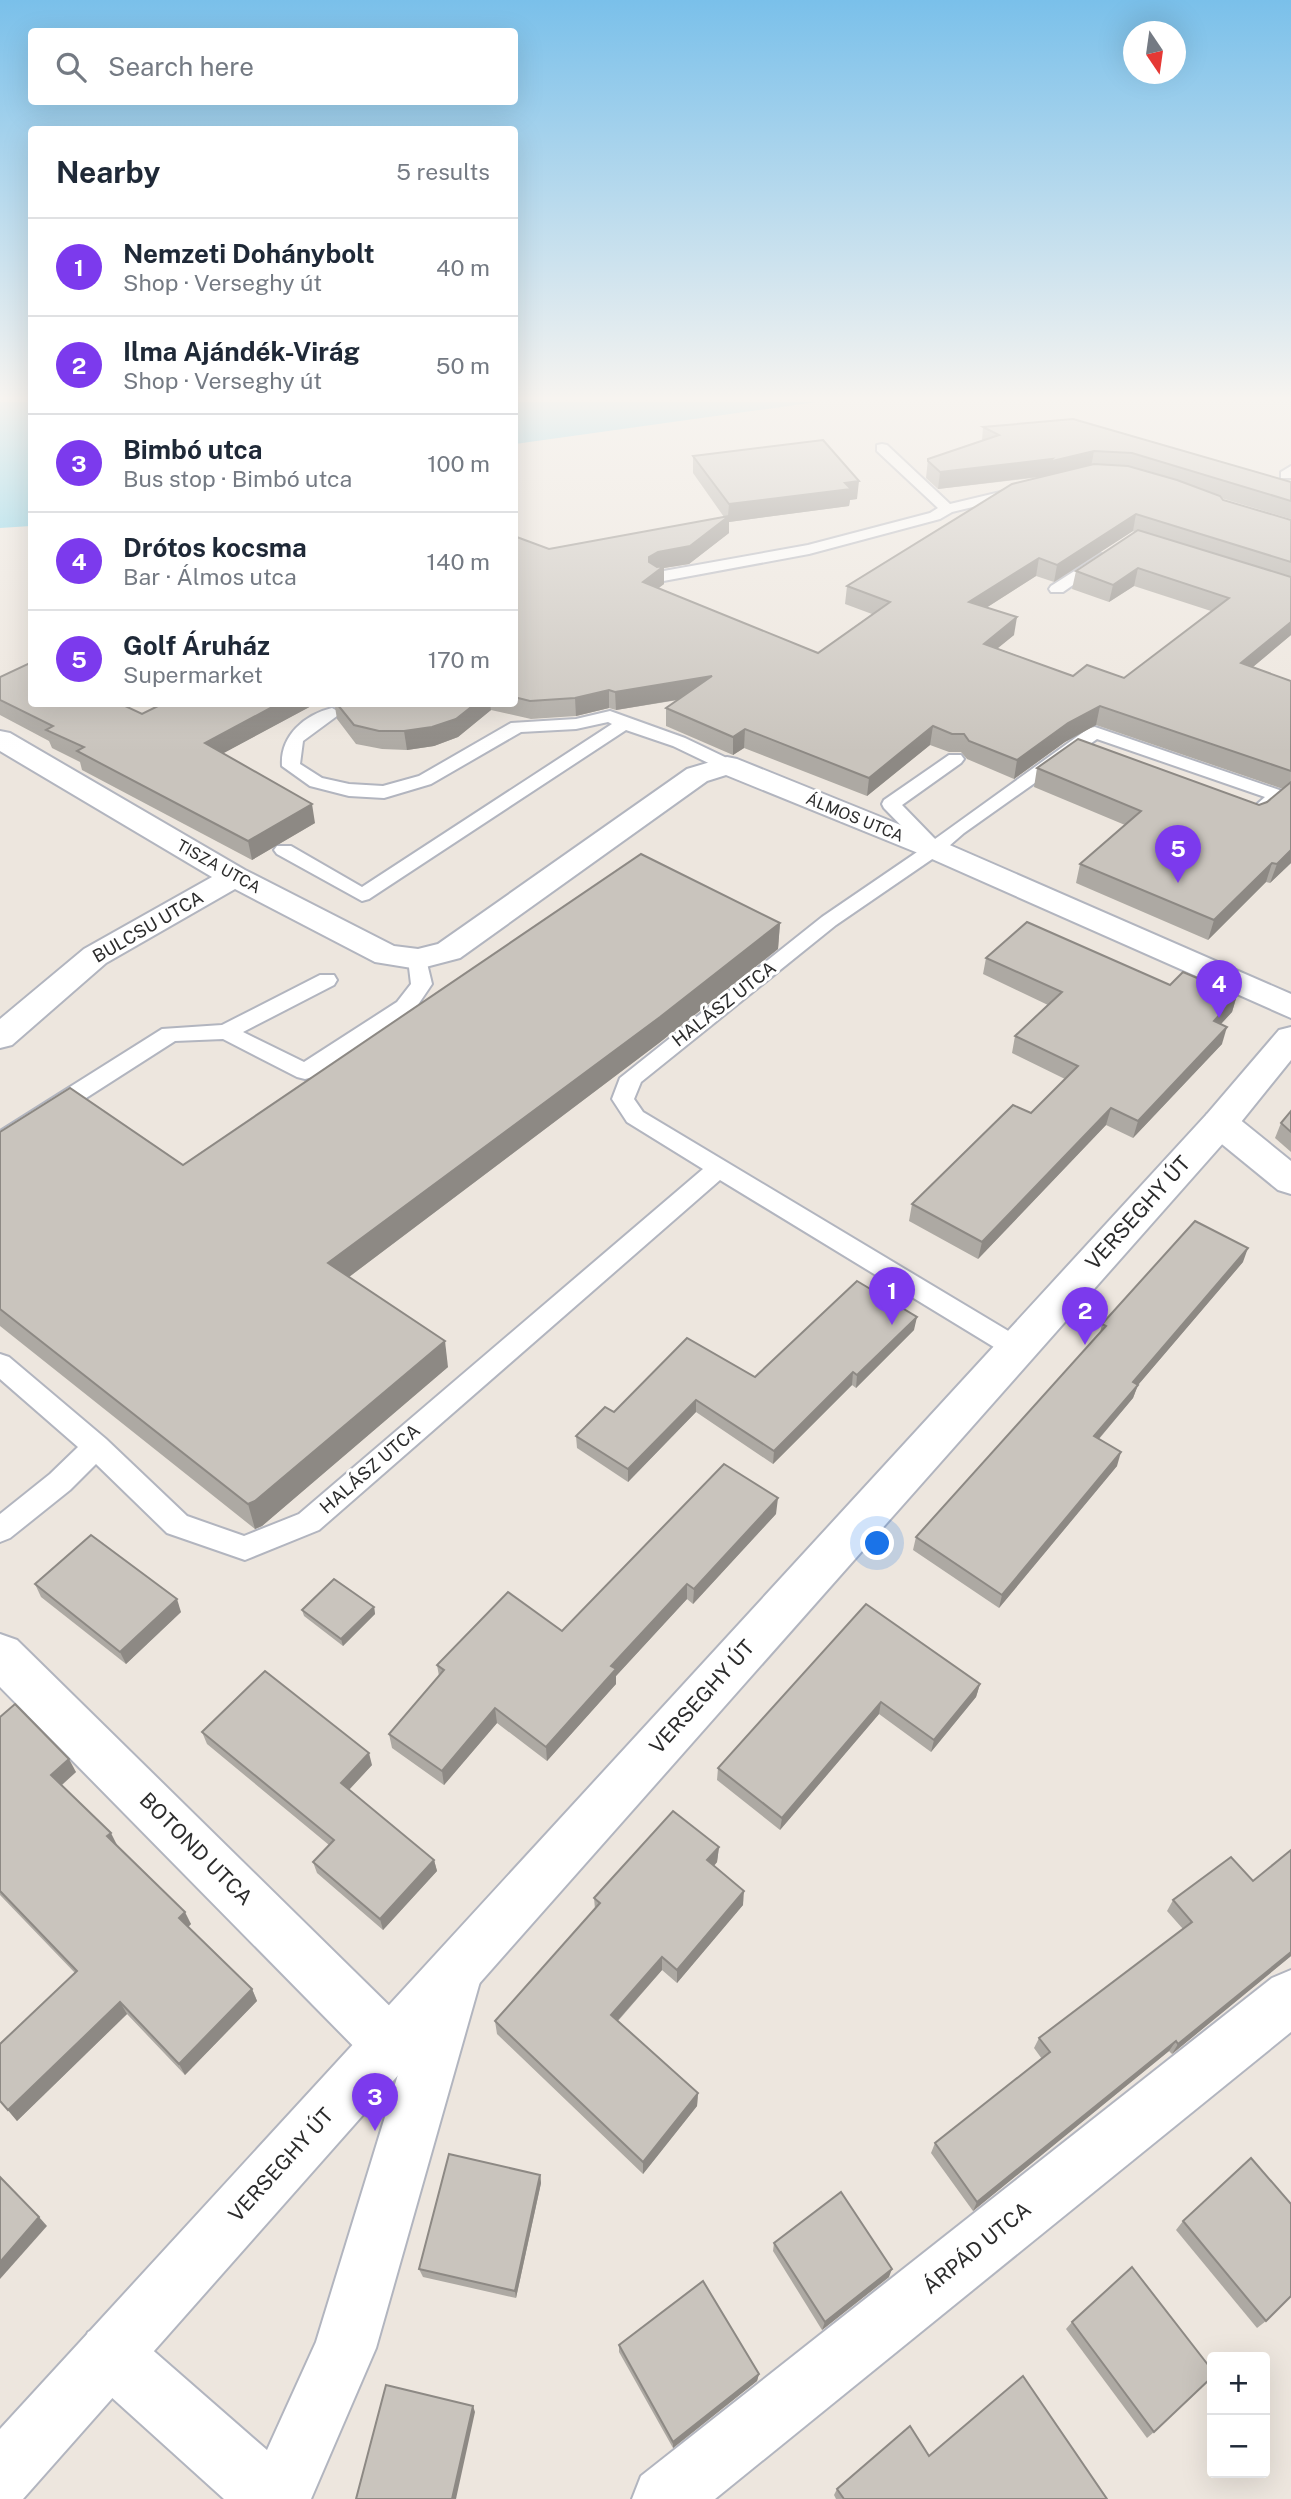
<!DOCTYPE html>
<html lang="en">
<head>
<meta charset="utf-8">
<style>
	body { margin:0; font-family:"Public Sans",sans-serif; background:#f2f2f3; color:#1f2937 }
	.controls { position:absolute; right:21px; bottom:21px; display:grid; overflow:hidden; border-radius:7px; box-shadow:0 7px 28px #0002 }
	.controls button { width:63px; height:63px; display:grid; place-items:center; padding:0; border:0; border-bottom:2px solid #e0e1e3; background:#fff; color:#1f2937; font:35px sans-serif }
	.compass { position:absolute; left:1123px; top:21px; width:63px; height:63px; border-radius:50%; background:#fff; box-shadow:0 7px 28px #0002; rotate:167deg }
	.you { position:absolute; left:878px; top:1544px; width:24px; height:24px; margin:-18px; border:5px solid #fff; border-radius:50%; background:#1a73e8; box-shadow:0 0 0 10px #1a73e833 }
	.badge { display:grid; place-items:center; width:46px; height:46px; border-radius:50%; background:#7c3aed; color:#fff; font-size:23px; font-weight:700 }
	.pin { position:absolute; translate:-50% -58px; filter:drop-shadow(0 2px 4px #0008) }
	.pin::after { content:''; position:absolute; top:37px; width:24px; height:21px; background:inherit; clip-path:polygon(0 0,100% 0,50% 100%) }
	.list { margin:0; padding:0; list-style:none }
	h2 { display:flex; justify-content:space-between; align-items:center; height:91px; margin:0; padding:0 28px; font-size:30px }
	h2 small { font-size:23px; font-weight:400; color:#747a83 }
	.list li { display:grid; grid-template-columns:46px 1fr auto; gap:21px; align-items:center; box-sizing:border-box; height:98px; padding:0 28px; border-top:2px solid #e0e1e3 }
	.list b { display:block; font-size:26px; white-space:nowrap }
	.list p { margin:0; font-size:23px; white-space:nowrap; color:#747a83 }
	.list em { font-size:23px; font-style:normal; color:#747a83 }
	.icon { flex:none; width:38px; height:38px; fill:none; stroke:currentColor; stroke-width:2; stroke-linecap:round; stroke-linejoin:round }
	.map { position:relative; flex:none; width:1291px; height:2499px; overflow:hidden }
	.search { position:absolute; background:#fff; box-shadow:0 7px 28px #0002; left:28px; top:28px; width:490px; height:77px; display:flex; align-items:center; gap:18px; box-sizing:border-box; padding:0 24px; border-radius:7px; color:#747a83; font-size:26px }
	.panel { position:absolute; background:#fff; box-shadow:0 7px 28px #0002; left:28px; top:126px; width:490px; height:581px; border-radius:7px }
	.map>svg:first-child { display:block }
</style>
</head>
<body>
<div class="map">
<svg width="1291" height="2499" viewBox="0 0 1291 2499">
	<rect width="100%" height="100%" fill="#ede6de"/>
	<!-- water -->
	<g fill="#75d1ec">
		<path d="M0 402H31V526L0 528Z"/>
		<path d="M515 402H817L515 444Z"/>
	</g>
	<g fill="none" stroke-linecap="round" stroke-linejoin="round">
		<defs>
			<g id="service">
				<path d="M882 444 887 445 950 504 1021 487 1028 491 1026 494 952 512 940 519 809 554 658 582 650 577 658 572 808 545 930 513 938 508 877 451V445Z"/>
				<path d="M1291 466V478H1281V472Z"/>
				<path d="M1101 554 1109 559 1106 562 1063 592H1051L1049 589 1051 586Z"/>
				<path d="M332 708 341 713 303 741 300 764 322 778 349 784 383 786 419 776 511 723 576 719 610 711 685 738 733 761 736 765 727 770 721 769 673 746 626 730 369 899 362 901 277 854 274 850 277 846H291L362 887 612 724 608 722 576 729 521 732 431 784 384 798 349 796 310 786 282 766C280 736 304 715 332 708Z"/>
				<path d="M1095 727 1285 792 1287 796 1262 818H1248L1246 814 1265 797 1097 739 964 833 941 853 836 925 641 1082 634 1099 643 1112 1025 1341 1029 1348 1025 1355 1016 1358 1007 1355 720 1180 319 1530 245 1560 167 1533 96 1464 70 1490 10 1538 0 1542V1514L50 1474 78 1447 0 1379V1354L9 1357 106 1439 187 1516 244 1536 299 1514 703 1169 627 1122 612 1099 620 1078 822 917 923 848 884 808 882 804 884 800 949 755H961L964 759 961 763 902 805 935 839 1089 728Z"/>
				<path d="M418 953 425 955 432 984 413 1012 313 1077 305 1079 297 1077 223 1039 175 1041 8 1148 0 1150V1131L162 1029 222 1025 320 975H334L337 980 334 985 243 1032 304 1062 397 1002 411 984 408 959 411 955Z"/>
			</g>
			<g id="minor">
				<path d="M0 731 10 733 245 870 394 946 418 949 438 944 687 769 727 757 737 759 945 843 1291 994V1018L923 855 726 775 707 781 460 958 418 969 375 962 235 889 106 963 12 1045 0 1048V1019L84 949 212 877 0 751Z"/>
				<path d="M1220 1111 1233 1114 1291 1161V1194L1278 1190 1207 1132 1202 1123 1207 1114Z"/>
				<path d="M0 1634 17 1640 412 2028 435 1959 454 1951 473 1959 481 1978 376 2348 311 2499H224L88 2376 79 2354 88 2332 110 2323 132 2332 267 2450 316 2342 400 2068 391 2072 371 2064 0 1687Z"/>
				<path d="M1291 1970V2032L715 2499H632L641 2476 1272 1978Z"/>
			</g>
			<path id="secondary" d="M1291 1027V1060L1233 1132 23 2499H0V2429L1207 1114 1279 1030Z"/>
		</defs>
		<!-- service casing -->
		<use href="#service" stroke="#b2b5bf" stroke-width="4"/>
		<!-- minor casing -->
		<use href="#minor" stroke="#b2b5bf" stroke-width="4"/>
		<!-- secondary casing -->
		<use href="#secondary" stroke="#b2b5bf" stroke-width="4"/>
		<!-- service -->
		<use href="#service" fill="#fff" fill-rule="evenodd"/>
		<!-- minor -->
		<use href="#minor" fill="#fff" fill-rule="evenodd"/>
		<!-- secondary -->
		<use href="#secondary" fill="#fff" fill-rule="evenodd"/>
	</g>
	<!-- wall -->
	<g fill="#ada9a3" fill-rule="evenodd">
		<path d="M1073 419 1291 482V519L1221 498 1223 500 1291 520V635L1253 667 1291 681V863L1270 883 1266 882 1208 940 1076 883 1080 864 1125 825 1034 787 1037 768 1259 805 1267 802 1283 789 1096 725 1065 742 1014 779 967 759 961 752H949L930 745 867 796 744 748 733 755 666 726V708L678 700 616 710 609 708 576 716 531 719 491 710 458 737 434 746 407 750 382 749 356 744 337 719 335 707 333 706H329L327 704H514V536L549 549 724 517 693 473V456L857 499 850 500 849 506 729 522V533L689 564 664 568V584L658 588 818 653 872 614 845 604 847 586 1041 477 938 489 926 478 928 459 982 441 983 427ZM1133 531 1134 532 1076 571 1072 589 1109 602 1134 586 1211 611 1124 678 1073 676 997 648 1014 635 986 608 1036 576 1054 582Z"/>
		<path d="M0 677 142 714 162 704H315L223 753 315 823 252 860 82 770 80 762 52 748 49 741 0 715Z"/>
		<path d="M780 923 778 949 659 1043 349 1277 448 1367 262 1526 255 1529 0 1326V1132L183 1165Z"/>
		<path d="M986 958 1237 995 1232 1012 1221 1024 1222 1044 1133 1138 1106 1125 978 1259 909 1221 912 1204 1031 1113 1065 1079 1012 1053 1015 1036 1048 1005 983 974Z"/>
		<path d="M1291 1111V1152L1275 1138 1281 1123Z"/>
		<path d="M1243 1262 1138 1385 1133 1398 1099 1439 1117 1466 999 1608 913 1550 916 1537 1100 1333 1102 1324Z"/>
		<path d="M914 1330 856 1388 852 1385 773 1464 696 1412 628 1482 577 1448 576 1436 614 1412 755 1377Z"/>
		<path d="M776 1514 693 1604 687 1599 616 1676V1684L547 1761 497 1723 444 1785 392 1748 389 1734 439 1676 437 1665 562 1631Z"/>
		<path d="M35 1584 181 1612 126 1664 41 1597Z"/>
		<path d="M866 1604 980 1684 976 1697 931 1752 879 1714 780 1830 717 1780 718 1768Z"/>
		<path d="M374 1607 375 1614 343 1646 304 1616 302 1610Z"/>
		<path d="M0 1717 76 1772 62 1785 117 1845V1846L191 1924 188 1927 252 1989 257 2001 185 2075 127 2014 17 2121 0 2101 75 1973 0 1895Z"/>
		<path d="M202 1732 372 1765 349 1790 434 1860 437 1871 383 1930 317 1873 313 1862 329 1845 207 1744Z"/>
		<path d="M719 1847 717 1862 714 1866 743 1905 677 1983 662 1970 618 2021 698 2093 697 2106 643 2174 497 2034 495 2021 595 1909 594 1898Z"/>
		<path d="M1173 1900 1291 1956 1172 2054 1169 2051 973 2211 931 2153 935 2143 1042 2059 1034 2048 1039 2038 1183 1929 1167 1911Z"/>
		<path d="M540 2175 541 2183 516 2298 423 2277 419 2269Z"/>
		<path d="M1183 2221 1266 2321 1257 2328 1176 2230Z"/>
		<path d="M774 2243 889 2277 822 2330 773 2251Z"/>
		<path d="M1072 2322 1154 2432 1147 2438 1066 2329Z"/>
		<path d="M619 2345 759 2374 757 2381 673 2448 619 2352Z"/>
		<path d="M929 2456 1107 2499H836L834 2495 837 2489Z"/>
	</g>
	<!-- shaded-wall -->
	<g fill="#8d8984">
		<path d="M1094 451 1091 467 1045 476 938 489 940 472Z"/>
		<path d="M859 481 857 499 850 500 849 506 729 522V533L689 564 664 568V584L643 600V582L649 575V557L728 516 729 504Z"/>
		<path d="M1136 514 1133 531 1054 582 1057 565Z"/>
		<path d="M1039 558 1036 576 967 620 969 602Z"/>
		<path d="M1138 568 1134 586 1109 602 1113 585Z"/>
		<path d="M1017 617 1014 635 981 662 984 644Z"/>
		<path d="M1291 622V635L1236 681 1241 663Z"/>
		<path d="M712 676 711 694 616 710 615 692Z"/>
		<path d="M609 690V708L576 716 575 698Z"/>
		<path d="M278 704H315L209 761 205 743Z"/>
		<path d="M475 704H490L491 710 458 737 434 746 407 750 404 731Z"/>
		<path d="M1100 706 1096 725 1065 742 1014 779 1017 760 1068 723Z"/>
		<path d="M933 726 930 745 867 796 869 778Z"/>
		<path d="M745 729 744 748 733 755V737Z"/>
		<path d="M312 804 315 823 252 860 248 841Z"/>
		<path d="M1291 850V863L1270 883 1277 864Z"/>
		<path d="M1272 863 1266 882 1208 940 1214 920Z"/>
		<path d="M780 923 778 949 659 1043 333 1289 328 1263Z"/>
		<path d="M1237 995 1232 1012 1208 1038 1214 1021Z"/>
		<path d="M1227 1027 1222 1044 1133 1138 1138 1121Z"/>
		<path d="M1111 1108 1106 1125 978 1259 982 1242Z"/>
		<path d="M1248 1248 1243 1262 1138 1385 1133 1398 1090 1449 1094 1436 1133 1382Z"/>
		<path d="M917 1317 914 1330 856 1388 857 1375Z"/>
		<path d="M445 1341 448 1367 262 1526 255 1529 248 1504Z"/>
		<path d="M853 1372 852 1385 773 1464 774 1451Z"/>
		<path d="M696 1400V1412L628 1482V1469Z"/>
		<path d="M1121 1452 1117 1466 999 1608 1002 1595Z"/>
		<path d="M778 1498 776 1514 693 1604 694 1589Z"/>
		<path d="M687 1584V1599L616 1676V1684L547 1761 546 1747 611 1666Z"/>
		<path d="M177 1599 181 1612 126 1664 120 1652Z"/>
		<path d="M374 1607 375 1614 343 1646 341 1639Z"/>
		<path d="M980 1684 976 1697 931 1752 934 1740Z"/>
		<path d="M881 1702 879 1714 780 1830 782 1818Z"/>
		<path d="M495 1708 497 1723 444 1785 442 1771Z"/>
		<path d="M369 1753 372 1765 344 1795 341 1783Z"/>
		<path d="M69 1759 76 1772 58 1788 51 1775Z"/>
		<path d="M111 1833 117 1845 113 1849 107 1836Z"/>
		<path d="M719 1847 717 1862 706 1875 707 1860Z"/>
		<path d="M434 1860 437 1871 383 1930 380 1919Z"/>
		<path d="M744 1891 743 1905 677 1983V1970Z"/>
		<path d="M185 1912 191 1924 185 1930 179 1918Z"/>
		<path d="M1291 1952V1956L1172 2054 1178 2044Z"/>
		<path d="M662 1957V1970L611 2028V2015Z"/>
		<path d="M252 1989 257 2001 185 2075 179 2064Z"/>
		<path d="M120 2002 127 2014 17 2121 8 2110Z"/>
		<path d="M1176 2041 1169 2051 973 2211 977 2202Z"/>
		<path d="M698 2093 697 2106 643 2174V2162Z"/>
		<path d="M540 2175 541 2183 516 2298 515 2291Z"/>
		<path d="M39 2217 47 2226 0 2279V2262Z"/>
		<path d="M892 2269 889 2277 822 2330 825 2322Z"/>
		<path d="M759 2374 757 2381 673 2448V2442Z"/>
		<path d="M473 2406 475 2412 456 2499H452Z"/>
	</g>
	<!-- building -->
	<g fill="#c9c4bd" stroke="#8d8984" stroke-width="2">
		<path d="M1073 419 1291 482V501L1132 453 1094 451 1048 462 1052 459 940 472 928 461V459L999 435 983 427Z"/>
		<path d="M823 440 859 481 845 483 851 489 729 504 693 456Z"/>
		<path d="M1094 464 1128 466 1177 480 1220 496 1223 500 1291 520V562L1136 514 1057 565 1039 558 969 602 1017 617 984 644 1073 676 1087 665 1124 678 1229 598 1138 568 1113 585 1076 571 1138 530 1291 577V622L1241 663 1291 681V771L1100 706 1068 723 1017 760 969 741 964 734H952L933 726 869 778 745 729 733 737 666 708 712 676 615 692 609 690 575 698 530 701 514 697V536L549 549 729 516 690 546 658 552 649 557V562L657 567 664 566 643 582 818 653 890 602 847 586 1012 484Z"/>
		<path d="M32 662V704H121L142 714 162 704H278L205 743 312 804 248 841 77 751 84 747 46 730 53 726 0 700V677Z"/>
		<path d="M337 704H475L456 719 432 727 404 731H379L354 725Z"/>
		<path d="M1078 739 1259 805 1267 802 1291 782V850L1277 864 1272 863 1214 920 1080 864 1141 811 1037 768Z"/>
		<path d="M641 854 780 923 660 1017 328 1263 445 1341 255 1501 248 1504 0 1309V1132L70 1088 183 1165Z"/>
		<path d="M1027 922 1170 985 1183 972 1237 995 1214 1021 1227 1027 1138 1121 1111 1108 982 1242 912 1204 1013 1105 1031 1113 1078 1066 1015 1036 1062 992 986 958Z"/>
		<path d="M1291 1111V1132L1281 1123Z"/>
		<path d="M1195 1221 1248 1248 1133 1382 1138 1385 1094 1436 1121 1452 1002 1595 916 1537 1106 1326 1102 1324Z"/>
		<path d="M857 1281 917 1317 857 1375 853 1372 774 1451 696 1400 628 1469 576 1436 605 1407 614 1412 687 1338 755 1377Z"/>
		<path d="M724 1464 778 1498 694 1589 687 1584 611 1666 616 1669 546 1747 495 1708 442 1771 389 1734 444 1670 437 1665 508 1592 562 1631Z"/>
		<path d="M91 1535 177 1599 120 1652 35 1584Z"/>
		<path d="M334 1579 374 1607 341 1639 302 1610Z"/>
		<path d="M866 1604 980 1684 934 1740 881 1702 782 1818 718 1768Z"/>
		<path d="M265 1671 369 1753 341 1783 434 1860 380 1919 313 1862 334 1840 202 1732Z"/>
		<path d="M15 1704 69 1759 51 1775 111 1833 107 1836 185 1912 179 1918 252 1989 179 2064 120 2002 8 2110 0 2101V2044L77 1971 0 1891V1717Z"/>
		<path d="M673 1811 719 1847 707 1860 744 1891 677 1970 662 1957 611 2015 698 2093 643 2162 495 2021 600 1903 594 1898Z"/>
		<path d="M1291 1850V1952L1178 2044 1176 2041 977 2202 935 2143 1050 2052 1039 2038 1192 1922 1173 1900 1231 1857 1253 1881Z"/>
		<path d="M449 2154 540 2175 515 2291 419 2269Z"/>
		<path d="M1251 2158 1291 2204V2296L1266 2321 1183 2221Z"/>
		<path d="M0 2177 39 2217 0 2262Z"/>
		<path d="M841 2192 892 2269 825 2322 774 2243Z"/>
		<path d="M1132 2267 1212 2370V2377L1154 2432 1072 2322Z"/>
		<path d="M703 2281 759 2374 673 2442 619 2345Z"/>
		<path d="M1023 2376 1107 2499H844L837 2489 910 2426 929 2456Z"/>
		<path d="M386 2385 473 2406 452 2499H356Z"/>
	</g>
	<!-- sky -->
	<linearGradient id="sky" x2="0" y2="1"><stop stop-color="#7ac0ea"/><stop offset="0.53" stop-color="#f7f4f0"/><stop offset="1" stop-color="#f7f4f0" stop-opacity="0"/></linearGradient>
	<rect width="1291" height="752" fill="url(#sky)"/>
	<g text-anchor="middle" stroke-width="6" stroke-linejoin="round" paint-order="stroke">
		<!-- far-street labels -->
		<g font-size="16" fill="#2c2c2c" stroke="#fff">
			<text transform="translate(855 817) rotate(22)" y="6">ÁLMOS UTCA</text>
			<text transform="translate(219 866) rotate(29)" y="6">TISZA UTCA</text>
		</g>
		<!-- street labels -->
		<g font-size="18" fill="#2c2c2c" stroke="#fff">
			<text transform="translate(148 927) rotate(-30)" y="6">BULCSU UTCA</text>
			<text transform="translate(724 1004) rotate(-38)" y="6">HALÁSZ UTCA</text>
			<text transform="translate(370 1469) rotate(-41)" y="6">HALÁSZ UTCA</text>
		</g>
		<!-- near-street labels -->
		<g font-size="21" fill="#2c2c2c" stroke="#fff">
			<text transform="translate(1138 1213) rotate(-48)" y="7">VERSEGHY ÚT</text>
			<text transform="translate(702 1697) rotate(-48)" y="7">VERSEGHY ÚT</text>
			<text transform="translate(196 1849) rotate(45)" y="7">BOTOND UTCA</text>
			<text transform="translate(281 2165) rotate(-48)" y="7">VERSEGHY ÚT</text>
			<text transform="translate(977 2248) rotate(-39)" y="7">ÁRPÁD UTCA</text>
		</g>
	</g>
</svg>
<div class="controls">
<button>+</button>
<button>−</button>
</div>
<svg class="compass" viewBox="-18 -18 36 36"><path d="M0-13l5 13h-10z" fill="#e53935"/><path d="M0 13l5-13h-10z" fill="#747a83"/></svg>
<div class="you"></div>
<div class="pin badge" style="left:892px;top:1325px">1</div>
<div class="pin badge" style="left:1085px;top:1345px">2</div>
<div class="pin badge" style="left:375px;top:2131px">3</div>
<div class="pin badge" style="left:1219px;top:1018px">4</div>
<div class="pin badge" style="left:1178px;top:883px">5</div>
<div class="search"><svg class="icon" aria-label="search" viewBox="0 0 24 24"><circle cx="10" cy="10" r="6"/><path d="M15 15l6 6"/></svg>Search here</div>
<section class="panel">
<h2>Nearby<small>5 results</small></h2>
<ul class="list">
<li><span class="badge">1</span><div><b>Nemzeti Dohánybolt</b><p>Shop · Verseghy út</p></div><em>40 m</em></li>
<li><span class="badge">2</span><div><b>Ilma Ajándék-Virág</b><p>Shop · Verseghy út</p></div><em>50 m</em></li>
<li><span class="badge">3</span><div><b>Bimbó utca</b><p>Bus stop · Bimbó utca</p></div><em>100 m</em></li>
<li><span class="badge">4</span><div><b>Drótos kocsma</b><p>Bar · Álmos utca</p></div><em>140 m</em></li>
<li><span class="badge">5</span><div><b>Golf Áruház</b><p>Supermarket</p></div><em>170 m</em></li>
</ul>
</section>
</div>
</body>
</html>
